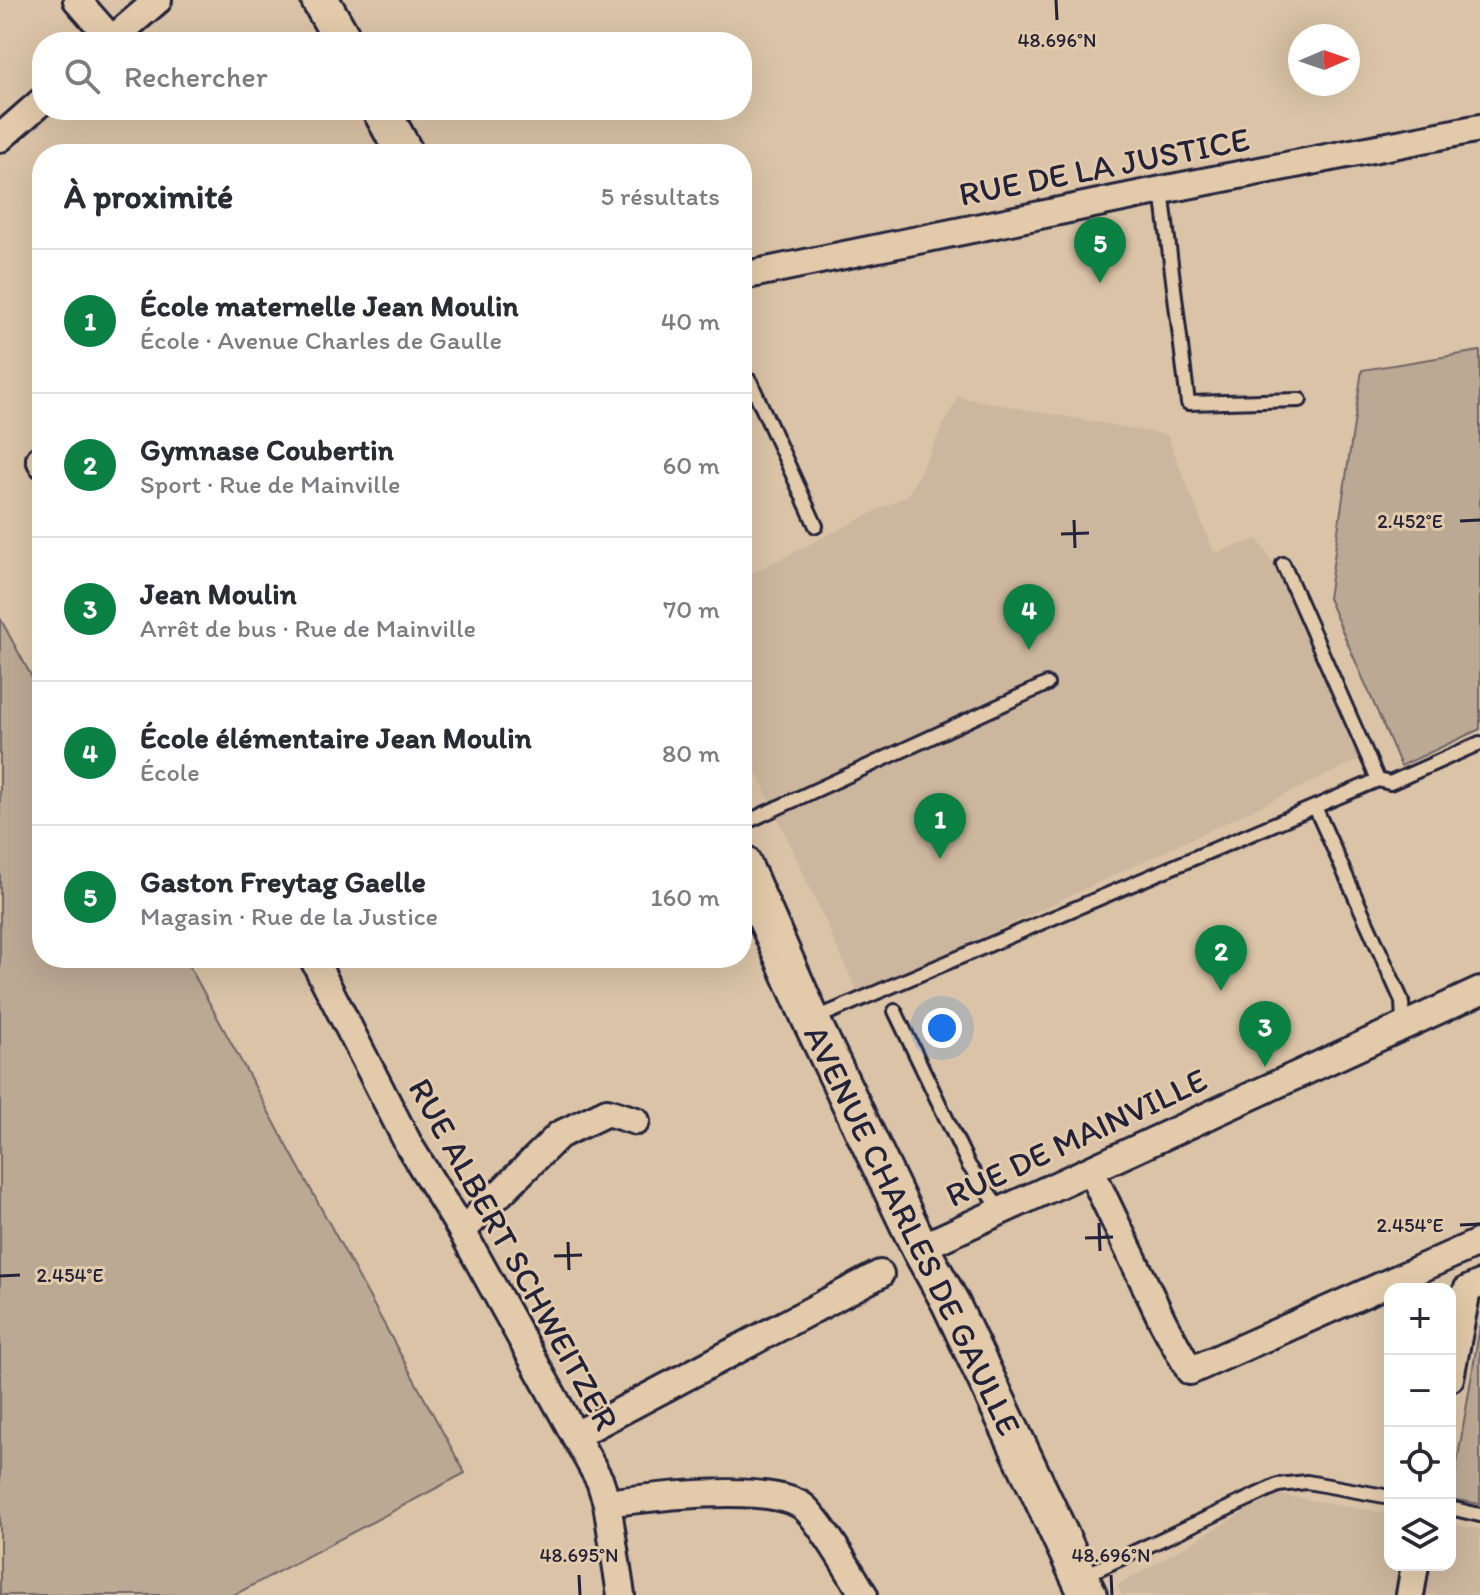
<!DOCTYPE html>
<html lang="fr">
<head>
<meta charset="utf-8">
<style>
	body { margin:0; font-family:Itim,sans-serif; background:#f7f7f7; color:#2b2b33 }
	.controls { position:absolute; right:24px; bottom:24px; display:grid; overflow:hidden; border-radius:16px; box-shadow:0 8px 32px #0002 }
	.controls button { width:72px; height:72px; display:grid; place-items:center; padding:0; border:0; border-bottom:2px solid #e1e1e2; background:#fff; color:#2b2b33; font:40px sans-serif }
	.compass { position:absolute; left:1288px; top:24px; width:72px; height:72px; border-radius:50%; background:#fff; box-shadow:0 8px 32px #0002; rotate:88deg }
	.you { position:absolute; left:942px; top:1028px; width:28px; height:28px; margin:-20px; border:6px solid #fff; border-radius:50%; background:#1a73e8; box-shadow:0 0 0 12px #1a73e833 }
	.badge { display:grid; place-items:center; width:52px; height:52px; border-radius:50%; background:#0b8043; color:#fff; font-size:26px; font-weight:700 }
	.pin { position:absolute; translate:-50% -66px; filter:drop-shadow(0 2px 4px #0008) }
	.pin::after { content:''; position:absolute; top:42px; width:28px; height:24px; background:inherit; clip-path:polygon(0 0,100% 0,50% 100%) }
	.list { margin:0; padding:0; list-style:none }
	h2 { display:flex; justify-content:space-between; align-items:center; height:104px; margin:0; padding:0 32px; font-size:34px }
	h2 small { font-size:26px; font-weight:400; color:#7c7c81 }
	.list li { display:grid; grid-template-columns:52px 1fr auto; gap:24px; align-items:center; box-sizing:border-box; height:144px; padding:0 32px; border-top:2px solid #e1e1e2 }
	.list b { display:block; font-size:30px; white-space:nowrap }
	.list p { margin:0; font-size:26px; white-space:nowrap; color:#7c7c81 }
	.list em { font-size:26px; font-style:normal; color:#7c7c81 }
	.icon { flex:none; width:44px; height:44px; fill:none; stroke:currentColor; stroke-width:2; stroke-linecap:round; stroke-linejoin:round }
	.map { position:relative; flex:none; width:1480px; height:1595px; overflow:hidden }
	.search { position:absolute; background:#fff; box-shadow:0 8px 32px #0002; left:32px; top:32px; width:720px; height:88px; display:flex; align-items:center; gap:20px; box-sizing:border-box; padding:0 28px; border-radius:32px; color:#7c7c81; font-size:30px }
	.panel { position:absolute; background:#fff; box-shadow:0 8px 32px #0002; left:32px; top:144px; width:720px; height:824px; border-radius:32px }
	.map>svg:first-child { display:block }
</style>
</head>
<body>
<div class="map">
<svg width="1480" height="1595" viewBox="0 0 1480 1595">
	<rect width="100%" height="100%" fill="#dac3a6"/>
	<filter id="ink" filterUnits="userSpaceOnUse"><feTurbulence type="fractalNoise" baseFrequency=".0125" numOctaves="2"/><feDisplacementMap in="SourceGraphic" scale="16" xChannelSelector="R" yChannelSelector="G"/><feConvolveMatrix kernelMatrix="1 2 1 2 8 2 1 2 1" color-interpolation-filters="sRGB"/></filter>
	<g filter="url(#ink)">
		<!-- built -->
		<g fill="#ccb69e">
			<path d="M958 397 1167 435 1214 553 1257 539 1286 582 1365 757 859 995 742 740V578L908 495Z"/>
			<path d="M1275 1494 1390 1514V1565H1450V1524L1480 1529V1595H1122L1117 1586Z"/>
		</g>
		<!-- green -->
		<g fill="#bca994" stroke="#6f6668" stroke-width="2">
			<path d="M1480 351V729L1401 766 1328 598 1362 370Z"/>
			<path d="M0 618 42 696V958H185L465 1473 234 1595H0Z"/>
			<path d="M1480 1326V1504L1451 1499Z"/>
		</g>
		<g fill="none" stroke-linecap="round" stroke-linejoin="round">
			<defs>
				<g id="lane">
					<path d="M1162 190 1188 403 1300 400"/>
					<path d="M742 380 750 381 816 526"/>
					<path d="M1283 564 1378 780 1390 783 1480 743"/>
					<path d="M1315 807 1402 1001 1403 1025"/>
					<path d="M742 824 1047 684"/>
					<path d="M895 1011 969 1166 1002 1211"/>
					<path d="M814 1019 1378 780"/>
					<path d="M1450 1508 1480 1515"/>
					<path d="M1083 1576 1278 1485 1307 1482 1390 1497"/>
				</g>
				<g id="street">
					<path d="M77 0 112 40"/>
					<path d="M109 42 158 0"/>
					<path d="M0 138 42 101"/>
					<path d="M742 276 1162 190 1480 128"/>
					<path d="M40 459 42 464"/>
					<path d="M313 958 410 1147 462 1231 600 1481 607 1503 621 1595"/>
					<path d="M1091 1171 1163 1322 1190 1371 1480 1242"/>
					<path d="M462 1231 559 1135 607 1112 636 1121"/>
					<path d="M920 1248 1480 991"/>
					<path d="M1450 1378 1467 1290 1480 1284"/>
					<path d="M576 1435 880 1274"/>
					<path d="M607 1503C651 1497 764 1483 801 1505 817 1515 853 1577 864 1595"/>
					<path d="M1410 1595 1415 1565"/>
				</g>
				<g id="secondary">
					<path d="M320 0 344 42"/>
					<path d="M381 110 405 154"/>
					<path d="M742 863 811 1020 920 1248 950 1302 1088 1595"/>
				</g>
			</defs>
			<!-- lane casing -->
			<use href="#lane" stroke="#22223b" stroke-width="18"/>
			<!-- street casing -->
			<use href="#street" stroke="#22223b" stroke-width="32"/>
			<!-- secondary casing -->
			<use href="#secondary" stroke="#22223b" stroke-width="42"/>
			<!-- lane -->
			<use href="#lane" stroke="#e2caaa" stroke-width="12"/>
			<!-- street -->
			<use href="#street" stroke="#e2caaa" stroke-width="26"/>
			<!-- secondary -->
			<use href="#secondary" stroke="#e2caaa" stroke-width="36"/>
		</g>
	</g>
	<!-- ticks -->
	<path fill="none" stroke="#22223b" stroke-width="3" d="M1056 0 1057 20M1074 520 1075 548M1460 521 1480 520M1061 534 1089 533M1099 1223 1100 1251M1460 1225 1480 1224M1085 1238 1113 1237M568 1242 569 1270M554 1256 582 1255M0 1276 20 1275M579 1575 580 1595M1111 1575 1112 1595"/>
	<g text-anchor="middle" stroke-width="6" stroke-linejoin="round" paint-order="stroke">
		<!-- street labels -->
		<g font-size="34" fill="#22223b" stroke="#e2caaa">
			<text transform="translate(1104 166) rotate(-11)" y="12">RUE DE LA JUSTICE</text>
			<text transform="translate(1076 1137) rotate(-25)" y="12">RUE DE MAINVILLE</text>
			<text transform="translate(913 1230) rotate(64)" y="12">AVENUE CHARLES DE GAULLE</text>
			<text transform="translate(514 1254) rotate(61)" y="12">RUE ALBERT SCHWEITZER</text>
		</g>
	</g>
	<g font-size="20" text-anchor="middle" fill="#22223b" stroke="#e2caaa" stroke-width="6" stroke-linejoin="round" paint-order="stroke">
		<text x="1057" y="47">48.696°N</text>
		<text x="1410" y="528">2.452°E</text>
		<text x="1410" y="1232">2.454°E</text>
		<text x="70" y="1282">2.454°E</text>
		<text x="579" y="1562">48.695°N</text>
		<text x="1111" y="1562">48.696°N</text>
	</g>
</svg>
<div class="controls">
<button>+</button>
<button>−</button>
<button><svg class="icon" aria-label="locate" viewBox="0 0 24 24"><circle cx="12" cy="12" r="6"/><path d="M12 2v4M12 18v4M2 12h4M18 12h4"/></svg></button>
<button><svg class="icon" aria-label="layers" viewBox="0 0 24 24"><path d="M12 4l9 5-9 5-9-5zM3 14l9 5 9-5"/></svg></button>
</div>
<svg class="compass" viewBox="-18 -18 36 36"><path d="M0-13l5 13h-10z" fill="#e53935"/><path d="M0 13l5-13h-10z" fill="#7c7c81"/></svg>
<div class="you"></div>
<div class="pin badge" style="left:940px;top:859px">1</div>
<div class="pin badge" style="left:1221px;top:991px">2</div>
<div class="pin badge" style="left:1265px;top:1067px">3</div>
<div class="pin badge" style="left:1029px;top:650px">4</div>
<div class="pin badge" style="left:1100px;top:283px">5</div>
<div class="search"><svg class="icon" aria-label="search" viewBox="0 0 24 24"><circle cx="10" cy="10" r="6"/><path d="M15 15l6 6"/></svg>Rechercher</div>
<section class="panel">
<h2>À proximité<small>5 résultats</small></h2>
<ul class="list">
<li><span class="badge">1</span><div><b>École maternelle Jean Moulin</b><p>École · Avenue Charles de Gaulle</p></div><em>40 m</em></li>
<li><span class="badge">2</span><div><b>Gymnase Coubertin</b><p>Sport · Rue de Mainville</p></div><em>60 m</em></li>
<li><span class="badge">3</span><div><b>Jean Moulin</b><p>Arrêt de bus · Rue de Mainville</p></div><em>70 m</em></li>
<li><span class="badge">4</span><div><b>École élémentaire Jean Moulin</b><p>École</p></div><em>80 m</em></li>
<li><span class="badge">5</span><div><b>Gaston Freytag Gaelle</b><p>Magasin · Rue de la Justice</p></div><em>160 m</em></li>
</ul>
</section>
</div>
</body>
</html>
